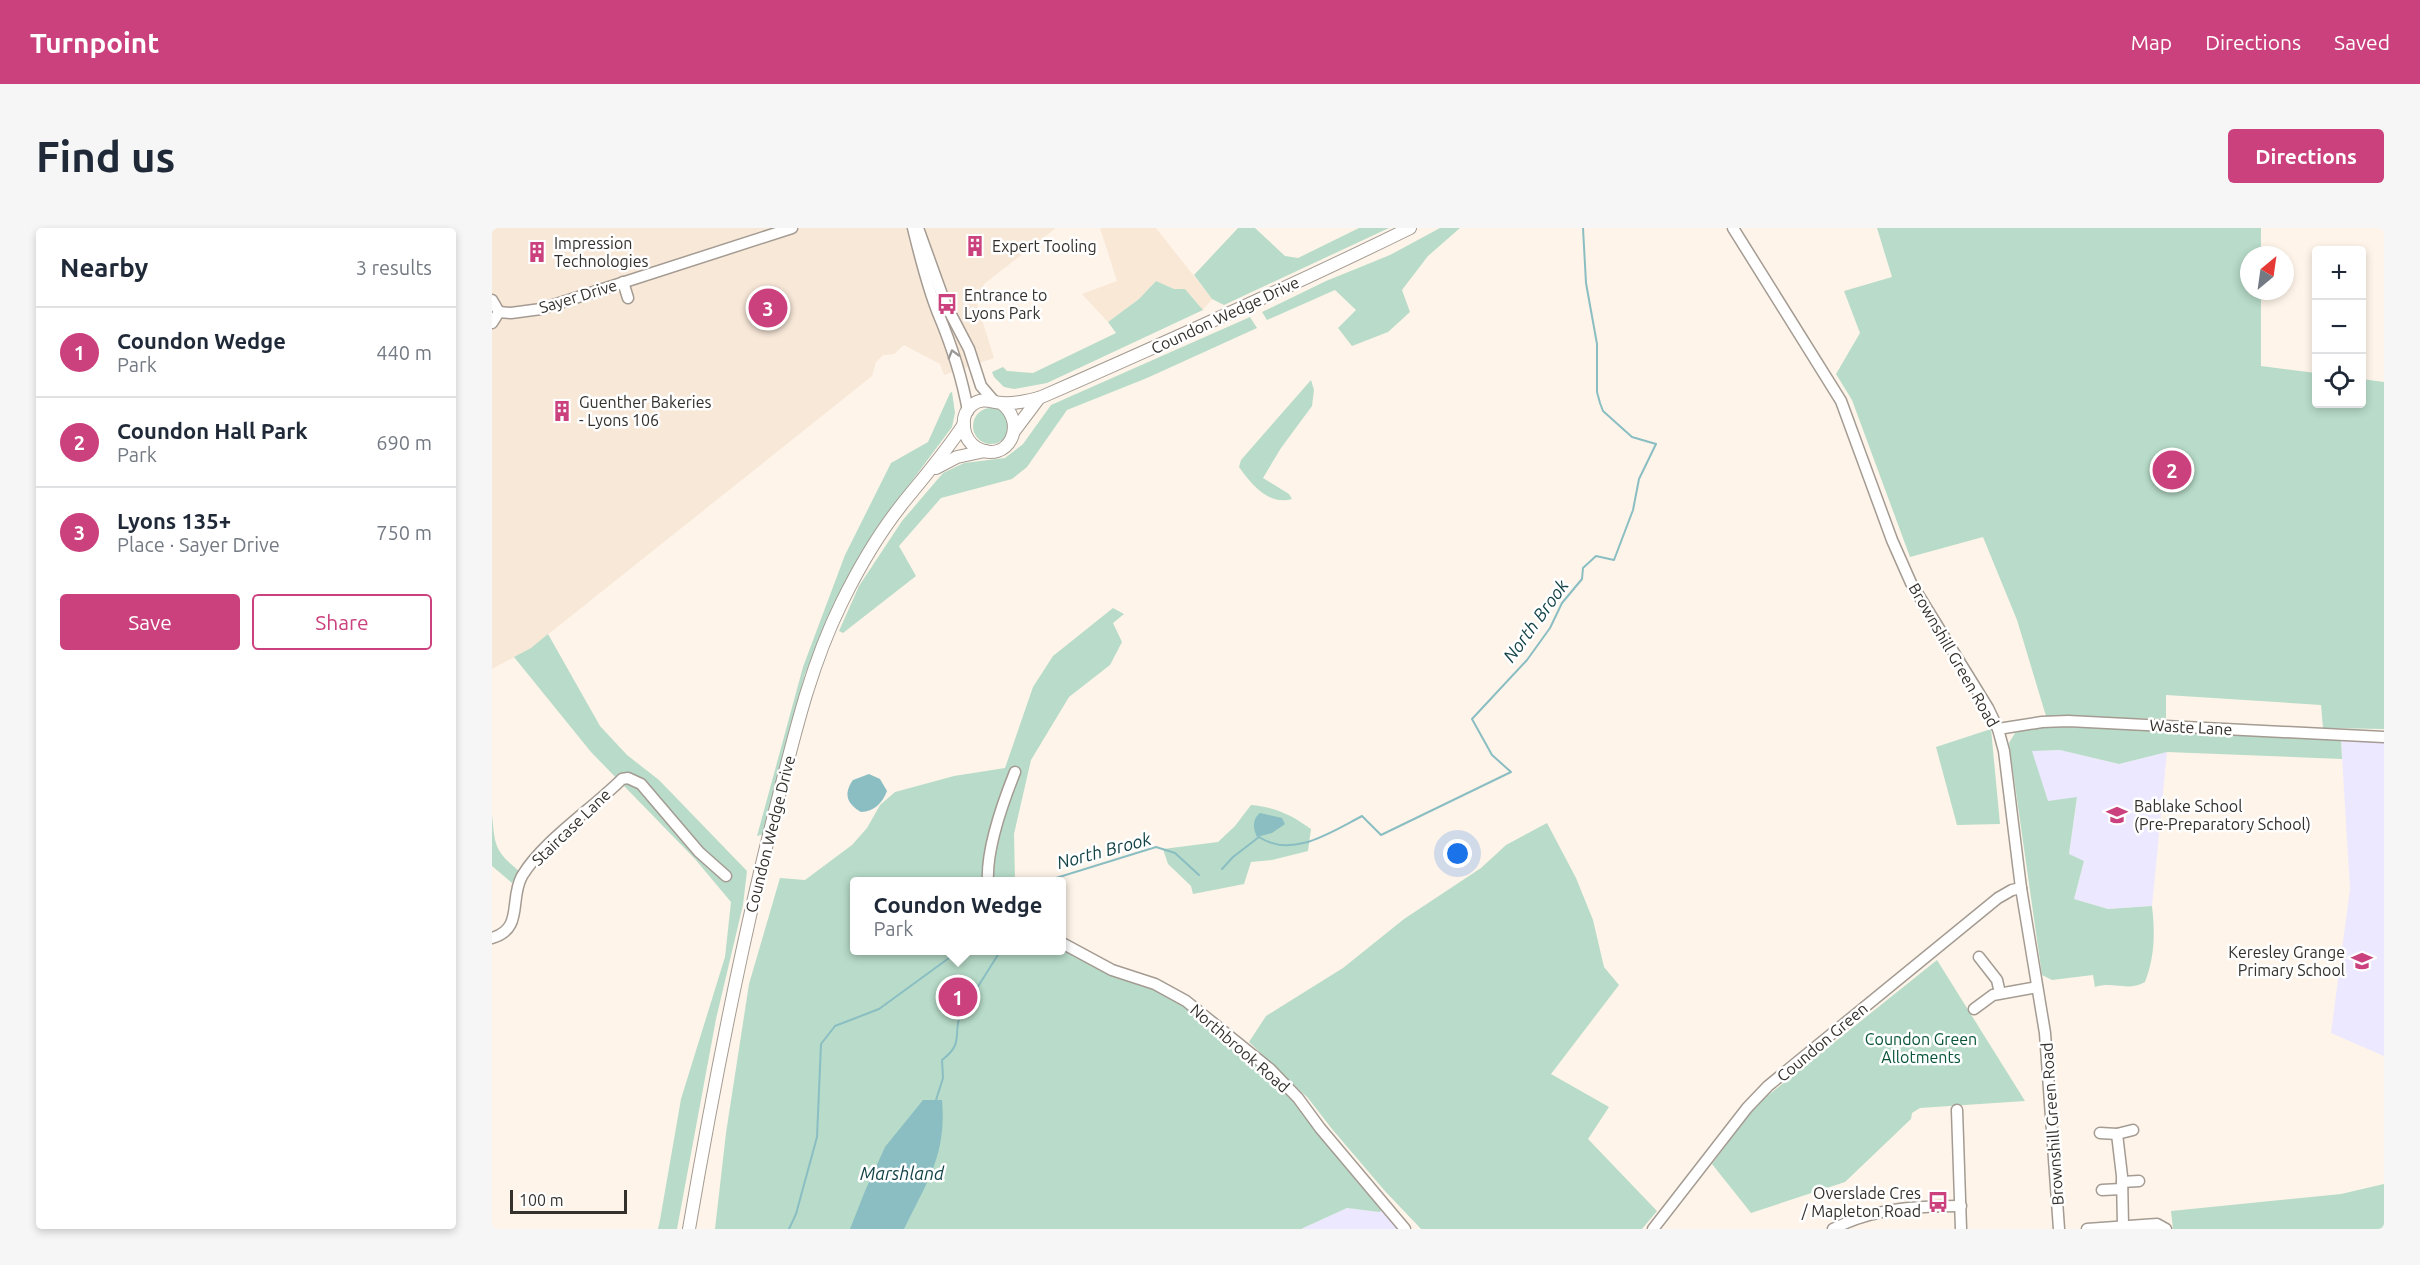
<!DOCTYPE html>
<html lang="en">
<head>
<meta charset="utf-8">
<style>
	body { margin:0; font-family:Ubuntu,sans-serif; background:#f6f6f7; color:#1f2937 }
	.controls { position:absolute; right:18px; top:18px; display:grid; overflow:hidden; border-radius:6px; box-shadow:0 3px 9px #0003 }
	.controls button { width:54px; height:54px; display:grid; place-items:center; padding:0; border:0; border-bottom:2px solid #e0e1e3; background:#fff; color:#1f2937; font:30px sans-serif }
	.compass { position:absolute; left:1748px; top:18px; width:54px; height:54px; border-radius:50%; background:#fff; box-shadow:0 3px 9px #0003; rotate:29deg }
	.scale { position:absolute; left:18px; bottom:15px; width:117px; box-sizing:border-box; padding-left:6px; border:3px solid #34302c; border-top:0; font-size:16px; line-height:21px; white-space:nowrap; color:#34302c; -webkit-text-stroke:4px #fff; paint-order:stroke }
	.you { position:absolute; left:966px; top:626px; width:21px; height:21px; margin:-15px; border:4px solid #fff; border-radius:50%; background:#1a73e8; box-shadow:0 0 0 9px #1a73e833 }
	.badge { display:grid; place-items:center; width:39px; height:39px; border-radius:50%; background:#ca417d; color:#fff; font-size:20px; font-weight:700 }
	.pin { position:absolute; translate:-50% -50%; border:3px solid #fff; box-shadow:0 2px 6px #0006 }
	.popup { position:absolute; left:358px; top:649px; width:216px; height:78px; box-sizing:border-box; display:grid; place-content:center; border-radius:6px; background:#fff; filter:drop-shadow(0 2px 4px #0005); font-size:20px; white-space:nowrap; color:#747a83 }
	.popup b { font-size:22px; color:#1f2937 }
	.popup::after { content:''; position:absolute; left:50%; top:100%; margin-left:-12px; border:12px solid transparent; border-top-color:#fff }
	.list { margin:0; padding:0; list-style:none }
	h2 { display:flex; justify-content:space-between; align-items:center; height:78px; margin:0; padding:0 24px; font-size:26px }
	h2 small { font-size:20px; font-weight:400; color:#747a83 }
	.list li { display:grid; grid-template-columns:39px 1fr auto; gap:18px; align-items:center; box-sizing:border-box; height:90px; padding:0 24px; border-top:2px solid #e0e1e3 }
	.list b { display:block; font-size:22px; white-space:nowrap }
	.list p { margin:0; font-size:20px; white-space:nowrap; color:#747a83 }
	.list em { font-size:20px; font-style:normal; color:#747a83 }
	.actions { display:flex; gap:12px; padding:18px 24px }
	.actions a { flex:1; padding:14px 0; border:2px solid #ca417d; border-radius:6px; text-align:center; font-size:21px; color:#ca417d }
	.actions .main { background:#ca417d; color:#fff }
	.icon { flex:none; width:33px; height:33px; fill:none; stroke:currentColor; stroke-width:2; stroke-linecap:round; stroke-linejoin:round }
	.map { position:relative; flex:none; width:1892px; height:1001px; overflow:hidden; border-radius:6px }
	header { display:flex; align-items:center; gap:36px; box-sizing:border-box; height:84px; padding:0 30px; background:#ca417d; color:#fff }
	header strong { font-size:28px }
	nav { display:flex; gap:33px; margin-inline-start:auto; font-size:21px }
	.intro { display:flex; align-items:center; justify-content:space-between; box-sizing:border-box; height:144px; padding:0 36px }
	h1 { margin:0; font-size:42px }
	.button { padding:15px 27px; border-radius:6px; background:#ca417d; color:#fff; font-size:21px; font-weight:700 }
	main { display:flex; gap:36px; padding:0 36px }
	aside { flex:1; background:#fff; border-radius:6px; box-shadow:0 3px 9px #0003 }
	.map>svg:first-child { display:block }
</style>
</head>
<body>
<header>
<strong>Turnpoint</strong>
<nav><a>Map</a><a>Directions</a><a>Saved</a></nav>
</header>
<div class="intro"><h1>Find us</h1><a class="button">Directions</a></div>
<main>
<aside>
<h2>Nearby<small>3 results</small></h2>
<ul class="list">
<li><span class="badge">1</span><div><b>Coundon Wedge</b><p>Park</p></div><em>440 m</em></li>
<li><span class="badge">2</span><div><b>Coundon Hall Park</b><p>Park</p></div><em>690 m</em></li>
<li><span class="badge">3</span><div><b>Lyons 135+</b><p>Place · Sayer Drive</p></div><em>750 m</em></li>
</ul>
<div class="actions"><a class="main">Save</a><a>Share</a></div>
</aside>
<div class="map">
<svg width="1892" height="1001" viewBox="0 0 1892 1001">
	<rect width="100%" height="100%" fill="#fef4e9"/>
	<!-- commercial -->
	<path fill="#fae8d7" d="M608 0H664L720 71 711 82 693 61H682L664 53 647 71 616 94 590 66 625 53Z"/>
	<!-- built -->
	<path fill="#f8e8d8" d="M0 0H564L492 56 485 76 502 130 452 147 448 136 412 117 402 126 391 127 384 134 380 148 39 420 0 441Z"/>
	<!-- education -->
	<g fill="#ece8ff">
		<path d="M1849 512 1892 514V828L1839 805 1858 661Z"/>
		<path d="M1568 522 1627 536 1675 524 1660 678 1616 681 1582 671 1592 633 1577 627 1585 570 1556 573 1539 523Z"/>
		<path d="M855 980 887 984 891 982 913 1001H809Z"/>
	</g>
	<!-- green -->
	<g fill="#b8dcc9">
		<path d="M746 0H763L793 28 806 30 867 0H897L732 77 720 71 702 47Z"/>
		<path d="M948 0H968L936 28 910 62 918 84 896 104 860 118 846 100 864 82 843 62 775 92 770 84 834 53 898 27Z"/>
		<path d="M1385 0H1769V27H1757V63H1769V138L1824 145V176H1870V151L1892 154V501L1831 500 1829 477 1674 467V491L1554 488 1525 392 1491 309 1418 329 1360 172 1344 146 1368 105 1352 63 1400 49Z"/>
		<path d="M664 53 682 61H693L711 82 555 155 522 161 512 159 502 149 500 144 511 139 515 143 541 145 624 105 616 94 647 71Z"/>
		<path d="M758 89 765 100 655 150 575 182 535 239 520 251 449 270 407 318 424 348 351 405 347 403 367 358 410 293 451 245 472 235 513 230 531 216 559 177Z"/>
		<path d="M819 152 822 162 820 178 789 220 771 250 797 266 800 271C777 278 759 256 747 239L749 232Z"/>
		<path d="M460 164 463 185 460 199 402 277 345 372 313 446 272 606 265 608 311 439 353 327 399 235 436 214 458 165Z"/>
		<circle cx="499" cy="198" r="18"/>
		<path d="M621 380 632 386 621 395 630 414 618 437 577 469 539 532 522 606 523 653 362 654V722H570V721L661 760 692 778 775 845 802 874 823 902 891 982 887 984 855 980 809 1001H223L234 905 257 756 288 650 313 652 360 617 375 600 388 577 403 564 462 548 513 540 541 459 561 428Z"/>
		<path d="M56 406 108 498 135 527 167 552 255 643 251 677 224 791 185 1001H166L168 992 189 871 233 729 239 674 203 631 99 524 22 429 39 420Z"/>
		<path d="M1555 497 1849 512 1850 531 1675 524 1627 536 1568 522 1540 523 1556 573 1585 569 1577 626 1592 633 1582 671 1616 681 1660 678C1663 705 1663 728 1653 754 1635 764 1622 753 1603 759L1601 747 1560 752 1550 747 1517 515 1523 505Z"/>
		<path d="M1499 501 1508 596 1465 597 1444 519Z"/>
		<path d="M759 577C783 579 800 587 819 601L816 623 780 632 759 634 752 656 701 666 699 658 676 636 671 621 726 614 743 598Z"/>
		<path d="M0 586C3 618 2 622 27 643L20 655 0 638Z"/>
		<path d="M1055 595 1084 650 1101 692 1112 739 1127 757 1059 846 1117 879 1096 911 1165 983 1150 1001H929L892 962 840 901 816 870 757 814 774 788 851 740 912 691 989 640 1014 617Z"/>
		<path d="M1445 732 1533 873 1428 880 1420 885 1419 891 1353 954 1259 985 1220 936 1255 889 1274 869Z"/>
		<path d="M1892 956V1001H1681L1679 983 1849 966Z"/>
	</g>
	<!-- water -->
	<g fill="#8abec3">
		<path d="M377 546 388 551 395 563C391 574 382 584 369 584 355 576 351 566 361 552Z"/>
		<path d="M768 585 790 590 793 596 780 605 765 609C761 601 760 591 768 585Z"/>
		<path d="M431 872H450C455 926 435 954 412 1001H358L373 963 393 919Z"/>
	</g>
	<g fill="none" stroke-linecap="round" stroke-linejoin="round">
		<!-- stream -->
		<g stroke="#8abec3" stroke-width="2">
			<path d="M730 641 741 629 767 609C800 631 839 604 870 588L889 607 1019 544 1000 527 980 491 1035 432 1058 400 1070 375 1090 351 1091 340 1104 328 1122 332 1141 282 1147 251 1164 216 1140 209 1111 183 1108 175 1105 164V116L1094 55 1091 0"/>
			<path d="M551 654 664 619 683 625 707 647"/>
			<path d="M444 872 451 850 450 832C472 815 461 808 468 787L509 722"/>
			<path d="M297 1001 304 986 325 909 329 816 343 798 387 781 468 722"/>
		</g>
		<defs>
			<g id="minor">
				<path d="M421 0C428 28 435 58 446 85 459 116 470 149 476 183"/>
				<path d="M426 0 453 75 477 121 489 158 501 172"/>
				<path d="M1241 0 1349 173 1400 312 1419 355 1496 480 1506 501 1512 523 1529 660 1553 805 1567 1001"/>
				<path d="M131 54 136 70"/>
				<path d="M0 72 7 84 0 95"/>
				<path d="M7 84 19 85 49 81 300 0"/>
				<path d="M1506 501 1550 494 1576 493 1892 509"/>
				<path d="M496 654C494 622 511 574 523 544"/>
				<path d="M0 710C32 701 17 671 30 648 51 613 100 581 130 551L136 550 149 556 207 624 234 648"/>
				<path d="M570 715 620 742 663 756 694 773 778 841 806 870 828 900 913 1001"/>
				<path d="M1487 729 1505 752 1508 765"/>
				<path d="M1482 781 1501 767 1545 759"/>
				<path d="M1465 882 1469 1001"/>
				<path d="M1608 905 1625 906 1641 902"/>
				<path d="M1625 906 1630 948 1631 998"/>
				<path d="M1630 954 1647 953"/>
				<path d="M1610 962 1630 961"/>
				<path d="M1161 1001 1255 880 1276 858 1506 670 1520 662 1529 660"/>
				<path d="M1341 1001C1381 980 1425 978 1469 978"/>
				<path d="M1595 1001 1665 996 1674 1001"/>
			</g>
			<g id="major">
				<path d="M509 175C537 196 515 237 485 220 471 212 466 189 480 177 490 169 499 174 510 175 523 176 543 172 554 167 677 113 798 59 918 0"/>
				<path d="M523 202 547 170"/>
				<path d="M444 240 465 229 493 223"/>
				<path d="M197 1001C221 861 248 721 283 583 301 513 317 441 349 376 366 341 387 305 411 275 432 249 453 225 472 196"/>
			</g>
		</defs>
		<!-- minor casing -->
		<use href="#minor" stroke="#a49b92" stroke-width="13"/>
		<!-- major casing -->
		<use href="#major" stroke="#a49b92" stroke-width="14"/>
		<!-- minor -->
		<use href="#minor" stroke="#fff" stroke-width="10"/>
		<!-- major -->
		<use href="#major" stroke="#fff" stroke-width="12"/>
	</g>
	<!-- one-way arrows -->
	<defs><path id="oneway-chevron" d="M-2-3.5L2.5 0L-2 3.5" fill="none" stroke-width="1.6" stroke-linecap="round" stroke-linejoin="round" transform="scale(1.5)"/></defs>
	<use stroke="#9a9896" href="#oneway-chevron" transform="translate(461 126) rotate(-106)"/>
	<!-- icons -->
	<defs>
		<symbol id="building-bare" viewBox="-9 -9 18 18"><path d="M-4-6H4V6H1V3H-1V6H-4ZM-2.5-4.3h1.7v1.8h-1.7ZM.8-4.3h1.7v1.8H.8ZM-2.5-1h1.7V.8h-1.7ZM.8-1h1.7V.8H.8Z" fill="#ca417d" stroke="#fff" stroke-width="2.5" paint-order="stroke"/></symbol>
		<symbol id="bus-bare" viewBox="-9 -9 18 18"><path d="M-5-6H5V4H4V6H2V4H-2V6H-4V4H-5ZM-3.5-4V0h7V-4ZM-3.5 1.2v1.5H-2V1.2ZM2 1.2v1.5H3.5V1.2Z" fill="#ca417d" stroke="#fff" stroke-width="2.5" paint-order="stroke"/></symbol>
		<symbol id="school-bare" viewBox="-9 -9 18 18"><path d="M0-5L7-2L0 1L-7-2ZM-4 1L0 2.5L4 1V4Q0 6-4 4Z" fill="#ca417d" stroke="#fff" stroke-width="2.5" paint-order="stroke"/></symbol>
	</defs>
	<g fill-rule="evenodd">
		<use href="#building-bare" x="468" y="3" width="30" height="30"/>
		<use href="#building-bare" x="30" y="9" width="30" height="30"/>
		<use href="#bus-bare" x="440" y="61" width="30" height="30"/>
		<use href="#building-bare" x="55" y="168" width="30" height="30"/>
		<use href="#school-bare" x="1610" y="572" width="30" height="30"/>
		<use href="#school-bare" x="1855" y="718" width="30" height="30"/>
		<use href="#bus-bare" x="1431" y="959" width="30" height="30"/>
	</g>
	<g text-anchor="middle" stroke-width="5" stroke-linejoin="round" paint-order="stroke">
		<!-- poi labels -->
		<g font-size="16" fill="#34302c" stroke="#fff" text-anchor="start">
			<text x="62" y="21">Impression<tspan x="62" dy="18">Technologies</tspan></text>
			<text x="500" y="24">Expert Tooling</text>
			<text x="472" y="73">Entrance to<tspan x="472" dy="18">Lyons Park</tspan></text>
			<text x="87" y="180">Guenther Bakeries<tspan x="87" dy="18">- Lyons 106</tspan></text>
			<text x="1642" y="584">Bablake School<tspan x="1642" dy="18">(Pre-Preparatory School)</tspan></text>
			<text x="1853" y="730" text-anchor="end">Keresley Grange<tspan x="1853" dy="18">Primary School</tspan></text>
			<text x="1429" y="971" text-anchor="end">Overslade Cres<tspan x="1429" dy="18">/ Mapleton Road</tspan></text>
		</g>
		<!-- street labels -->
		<g font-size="16" fill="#34302c" stroke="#fff">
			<text transform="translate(86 68) rotate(-17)" y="6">Sayer Drive</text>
			<text transform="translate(733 87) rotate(-25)" y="6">Coundon Wedge Drive</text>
			<text transform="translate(1462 427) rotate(60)" y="6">Brownshill Green Road</text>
			<text transform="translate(1699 499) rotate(3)" y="6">Waste Lane</text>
			<text transform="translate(79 599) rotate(-44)" y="6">Staircase Lane</text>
			<text transform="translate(278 606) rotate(-76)" y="6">Coundon Wedge Drive</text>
			<text transform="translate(1330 814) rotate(-40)" y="6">Coundon Green</text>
			<text transform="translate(748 820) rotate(41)" y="6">Northbrook Road</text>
			<text transform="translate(1560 896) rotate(-94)" y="6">Brownshill Green Road</text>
		</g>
		<!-- park labels -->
		<g font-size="16" fill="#085539" stroke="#fff">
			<text x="1429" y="817">Coundon Green<tspan x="1429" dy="18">Allotments</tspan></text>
		</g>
		<!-- water labels -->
		<g font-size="18" font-style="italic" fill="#134348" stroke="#fff">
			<text transform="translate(1044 393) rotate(-54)" y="6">North Brook</text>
			<text transform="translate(612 623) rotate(-15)" y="6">North Brook</text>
			<text x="410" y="952">Marshland</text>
		</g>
	</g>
</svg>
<div class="controls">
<button>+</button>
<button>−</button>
<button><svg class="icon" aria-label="locate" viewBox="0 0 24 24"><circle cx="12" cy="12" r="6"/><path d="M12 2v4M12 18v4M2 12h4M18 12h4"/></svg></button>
</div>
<svg class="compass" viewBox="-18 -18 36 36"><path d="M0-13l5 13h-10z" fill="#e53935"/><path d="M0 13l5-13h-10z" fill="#747a83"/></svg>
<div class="scale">100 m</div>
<div class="you"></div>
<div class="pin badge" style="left:466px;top:769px">1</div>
<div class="popup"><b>Coundon Wedge</b>Park</div>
<div class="pin badge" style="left:1680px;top:242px">2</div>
<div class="pin badge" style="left:276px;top:80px">3</div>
</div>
</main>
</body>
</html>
